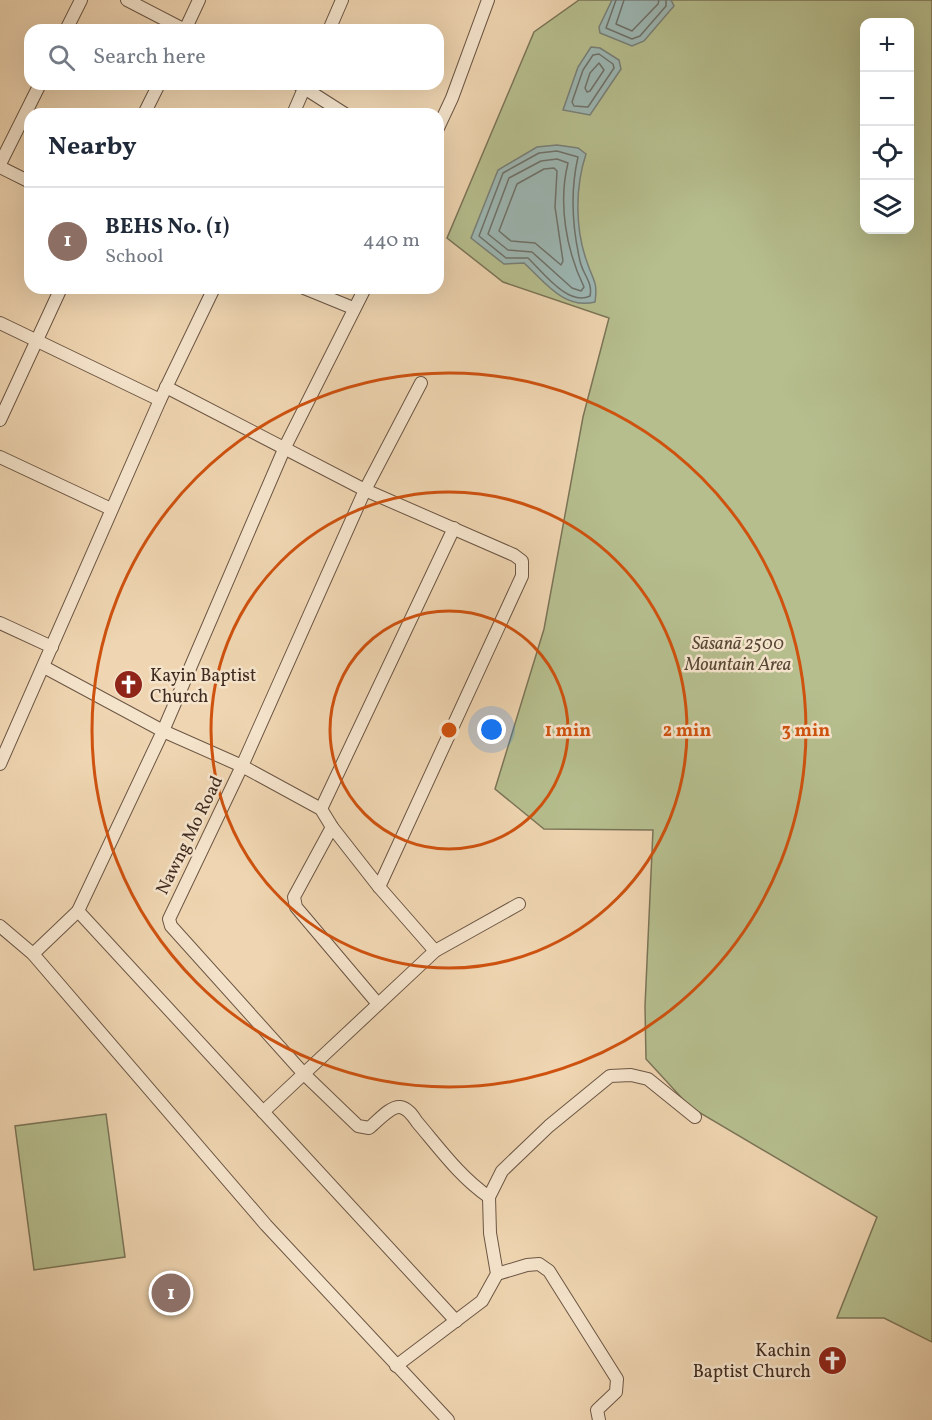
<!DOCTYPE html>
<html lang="en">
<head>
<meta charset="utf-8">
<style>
	body { margin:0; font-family:Vollkorn,serif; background:#f2f2f3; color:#1f2937 }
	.controls { position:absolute; right:18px; top:18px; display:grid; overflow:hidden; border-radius:12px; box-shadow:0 6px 24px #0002 }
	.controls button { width:54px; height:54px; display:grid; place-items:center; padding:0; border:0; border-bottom:2px solid #e0e1e3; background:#fff; color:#1f2937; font:30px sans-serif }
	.you { position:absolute; left:492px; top:730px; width:21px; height:21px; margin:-15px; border:4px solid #fff; border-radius:50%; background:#1a73e8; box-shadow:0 0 0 9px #1a73e833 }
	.badge { display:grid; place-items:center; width:39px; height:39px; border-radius:50%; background:#0f766e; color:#fff; font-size:20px; font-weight:700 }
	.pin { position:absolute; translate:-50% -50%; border:3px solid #fff; box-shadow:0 2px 6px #0006 }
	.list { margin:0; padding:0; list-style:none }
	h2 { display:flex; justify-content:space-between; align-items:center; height:78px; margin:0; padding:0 24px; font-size:26px }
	h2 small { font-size:20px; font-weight:400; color:#747a83 }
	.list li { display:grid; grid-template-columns:39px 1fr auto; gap:18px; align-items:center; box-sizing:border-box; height:108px; padding:0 24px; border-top:2px solid #e0e1e3 }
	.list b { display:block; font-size:22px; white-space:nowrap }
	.list p { margin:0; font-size:20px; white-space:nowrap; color:#747a83 }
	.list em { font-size:20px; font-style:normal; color:#747a83 }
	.icon { flex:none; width:33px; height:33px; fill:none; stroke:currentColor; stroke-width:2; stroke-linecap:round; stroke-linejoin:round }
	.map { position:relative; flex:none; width:932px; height:1420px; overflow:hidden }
	.search { position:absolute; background:#fff; box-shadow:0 6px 24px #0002; left:24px; top:24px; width:420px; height:66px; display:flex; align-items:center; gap:15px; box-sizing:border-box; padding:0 21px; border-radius:18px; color:#747a83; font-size:22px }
	.panel { position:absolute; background:#fff; box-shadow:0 6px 24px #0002; left:24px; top:108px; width:420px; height:186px; border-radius:18px }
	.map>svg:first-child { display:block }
</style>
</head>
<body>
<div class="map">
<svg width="932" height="1420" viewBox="0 0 932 1420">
	<rect width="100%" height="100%" fill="#efd5b1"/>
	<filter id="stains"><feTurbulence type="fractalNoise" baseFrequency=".00333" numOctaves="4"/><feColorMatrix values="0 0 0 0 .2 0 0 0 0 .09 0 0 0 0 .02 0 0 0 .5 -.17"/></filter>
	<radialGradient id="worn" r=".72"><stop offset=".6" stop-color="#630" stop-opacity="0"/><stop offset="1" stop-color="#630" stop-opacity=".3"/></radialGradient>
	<!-- green -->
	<g fill="#b6be8e" stroke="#7b7457" stroke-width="1.5" fill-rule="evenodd">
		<path d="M579 0H932V1342L884 1318H837L877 1217 690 1107 646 1059 645 1006 653 830 544 829 495 789 544 629 583 417 609 318 503 282 447 238 534 32ZM864 22H910V230H864Z"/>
		<path d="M106 1114 125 1257 34 1270 15 1126Z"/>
	</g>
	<!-- water -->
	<g fill="#9cb7b4" stroke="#777f79" stroke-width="1.5">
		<path d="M612 0H671L674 6 644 41 632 46 600 33 599 27Z"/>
		<path d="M591 47 600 48 619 60 621 69 590 115 563 110 578 67Z"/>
		<path d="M557 145 578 148 586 154C575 187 575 229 587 262 593 281 598 281 595 302 564 310 545 282 524 263L504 264 471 238 498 170 537 147Z"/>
	</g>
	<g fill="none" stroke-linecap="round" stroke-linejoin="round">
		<!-- shore -->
		<g stroke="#6e716a" stroke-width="1.5">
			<path d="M616 0 606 28 632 39 640 36 666 6V0"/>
			<path d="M624 0 616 24 632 31 658 4 659 0"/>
			<path d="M599 54 613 64 614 68 588 107 574 106 572 102 583 70 593 55Z"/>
			<path d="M599 63 604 70 590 91 587 92 585 88 590 73Z"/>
			<path d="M557 151 578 157C570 192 572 226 580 261 583 275 593 282 590 296 568 307 542 271 528 258H506L479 236 503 173 539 153Z"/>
			<path d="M557 159 568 163C558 203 566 250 584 287L581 291 572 288 532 252 508 250 488 234 509 178 541 161Z"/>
			<path d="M544 169 554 168 557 171 555 207 563 261 561 265 535 243 511 241 499 231 517 184Z"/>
		</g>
		<defs>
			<g id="minor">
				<path d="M127 0 185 30"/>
				<path d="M66 30 81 0"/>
				<path d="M185 30 199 0"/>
				<path d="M329 30 342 0"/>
				<path d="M298 84 345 114"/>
				<path d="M144 114 159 84"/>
				<path d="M293 114 306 84"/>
				<path d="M438 128 452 98 488 0"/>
				<path d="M0 164 40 84"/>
				<path d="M0 167 30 182"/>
				<path d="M304 288 353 308"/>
				<path d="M365 288 285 447 163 731 78 911 456 1321"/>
				<path d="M0 323 160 400"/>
				<path d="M421 383 365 490 242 766 169 919 171 926 304 1074 358 1126 369 1128C377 1122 390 1106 400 1107 408 1108 413 1116 417 1122 440 1149 460 1177 489 1197"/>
				<path d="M166 387 365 490 514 555 522 561V576L379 887"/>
				<path d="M0 420 61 288"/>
				<path d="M0 457 111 509"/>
				<path d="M0 623 52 647"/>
				<path d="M44 667 163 731 242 766 321 809 332 827 379 887 435 951"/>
				<path d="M0 764 160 400 214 288"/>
				<path d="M321 809 454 528"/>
				<path d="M332 827 294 897 296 907 378 1004"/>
				<path d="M0 926 33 954 266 1225 448 1420"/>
				<path d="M33 954 78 911"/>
				<path d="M263 1112 435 951 519 904"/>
				<path d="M497 1274 527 1265 539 1264 549 1271 617 1379 616 1392 597 1410 599 1420"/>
				<path d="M396 1366 482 1301 497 1274 490 1233 489 1197 502 1171 549 1126 610 1076 631 1075 648 1079 695 1117"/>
			</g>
		</defs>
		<!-- minor casing -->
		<use href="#minor" stroke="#6c5644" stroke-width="14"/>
		<!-- minor -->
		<use href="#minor" stroke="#f5e4cc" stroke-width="12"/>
	</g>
	<!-- distance rings -->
	<g fill="none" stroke="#cf520f" stroke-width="3">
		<circle cx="449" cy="730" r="119"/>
		<circle cx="449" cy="730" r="238"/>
		<circle cx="449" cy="730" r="357"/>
	</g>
	<!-- icons -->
	<defs>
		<symbol id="church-disc" viewBox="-11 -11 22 22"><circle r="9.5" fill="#8f2418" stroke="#f5e4cc"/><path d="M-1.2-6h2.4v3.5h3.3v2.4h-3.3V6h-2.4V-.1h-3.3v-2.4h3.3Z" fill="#fff"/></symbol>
	</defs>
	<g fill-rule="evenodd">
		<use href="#church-disc" x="112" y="668" width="33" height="33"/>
		<use href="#church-disc" x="816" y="1344" width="33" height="33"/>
	</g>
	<g text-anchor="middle" stroke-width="5" stroke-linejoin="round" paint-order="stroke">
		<!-- park labels -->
		<g font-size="18" font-style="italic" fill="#584836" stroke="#f5e4cc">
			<text x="738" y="649">Sāsanā 2500<tspan x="738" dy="21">Mountain Area</tspan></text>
		</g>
		<!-- poi labels -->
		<g font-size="18" fill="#402b20" stroke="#f5e4cc" text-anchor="start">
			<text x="150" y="681">Kayin Baptist<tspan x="150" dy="21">Church</tspan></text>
			<text x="811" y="1356" text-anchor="end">Kachin<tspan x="811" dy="21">Baptist Church</tspan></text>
		</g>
		<!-- street labels -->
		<g font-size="18" fill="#402b20" stroke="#f5e4cc">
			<text transform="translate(189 835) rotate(-64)" y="6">Nawng Mo Road</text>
		</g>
	</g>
	<circle cx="449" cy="730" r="9" fill="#cf520f" stroke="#f5e4cc" stroke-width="3"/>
	<g font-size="18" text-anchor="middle" font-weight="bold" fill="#cf520f" stroke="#f5e4cc" stroke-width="5" stroke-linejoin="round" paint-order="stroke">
		<text x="568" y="736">1 min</text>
		<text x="687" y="736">2 min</text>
		<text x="806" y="736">3 min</text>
	</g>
	<rect width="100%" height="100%" filter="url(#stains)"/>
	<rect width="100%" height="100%" fill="url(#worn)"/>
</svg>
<div class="controls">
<button>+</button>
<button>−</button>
<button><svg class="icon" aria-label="locate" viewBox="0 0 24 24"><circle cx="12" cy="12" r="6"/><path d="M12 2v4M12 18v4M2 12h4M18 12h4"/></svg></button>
<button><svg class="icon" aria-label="layers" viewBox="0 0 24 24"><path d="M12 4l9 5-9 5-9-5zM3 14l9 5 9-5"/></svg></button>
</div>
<div class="you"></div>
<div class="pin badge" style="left:171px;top:1293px;background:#8d6e63">1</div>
<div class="search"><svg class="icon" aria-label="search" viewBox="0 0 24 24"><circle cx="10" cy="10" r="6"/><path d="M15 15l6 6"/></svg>Search here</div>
<section class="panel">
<h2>Nearby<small></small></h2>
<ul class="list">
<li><span class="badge" style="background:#8d6e63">1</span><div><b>BEHS No. (1)</b><p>School</p></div><em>440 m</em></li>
</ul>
</section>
</div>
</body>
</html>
